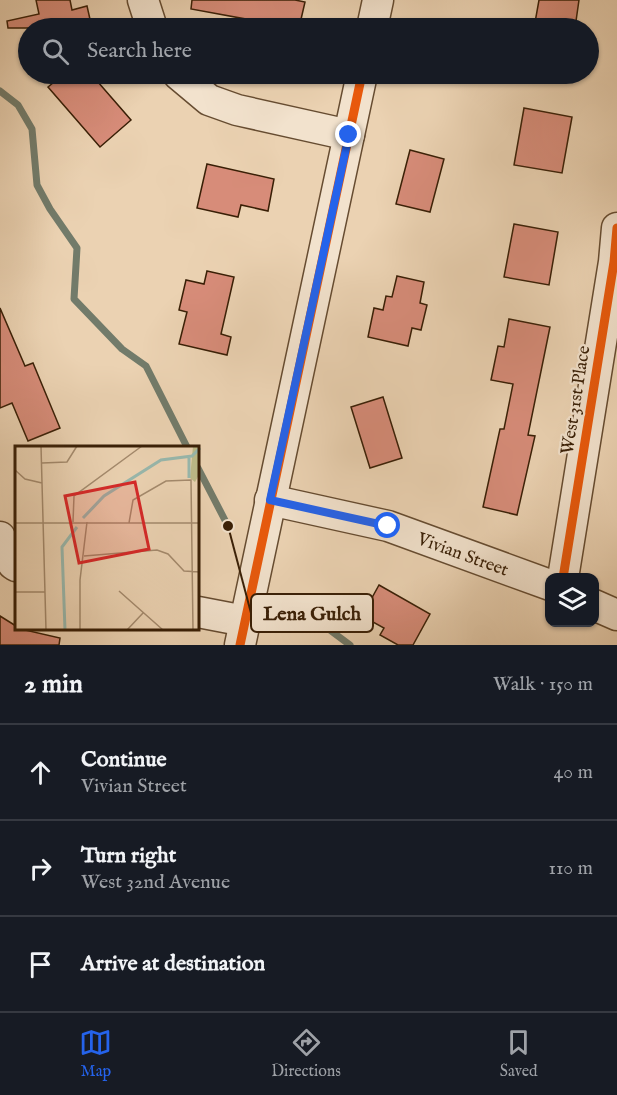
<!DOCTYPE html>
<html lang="en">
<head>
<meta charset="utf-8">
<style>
	body { margin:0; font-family:"IM FELL English",serif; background:#242831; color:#f1f3f6 }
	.controls { position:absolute; right:18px; bottom:18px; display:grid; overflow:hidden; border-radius:12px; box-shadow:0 2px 4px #0004 }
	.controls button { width:54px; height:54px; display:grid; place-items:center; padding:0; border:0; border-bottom:2px solid #363941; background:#171b24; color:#f1f3f6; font:30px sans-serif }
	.stop { position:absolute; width:18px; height:18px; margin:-14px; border:4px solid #2563eb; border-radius:50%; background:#fff }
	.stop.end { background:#2563eb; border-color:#fff; box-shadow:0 2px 6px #0008 }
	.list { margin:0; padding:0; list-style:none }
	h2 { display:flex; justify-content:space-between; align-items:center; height:78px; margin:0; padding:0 24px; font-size:26px }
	h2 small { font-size:20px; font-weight:400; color:#9ea1a6 }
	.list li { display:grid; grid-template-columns:39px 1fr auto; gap:18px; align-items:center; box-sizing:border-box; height:96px; padding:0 24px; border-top:2px solid #363941 }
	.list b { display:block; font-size:22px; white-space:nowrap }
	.list p { margin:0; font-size:20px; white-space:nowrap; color:#9ea1a6 }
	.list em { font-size:20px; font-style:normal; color:#9ea1a6 }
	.icon { flex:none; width:33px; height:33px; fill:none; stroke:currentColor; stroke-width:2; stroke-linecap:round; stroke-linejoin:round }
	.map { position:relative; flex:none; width:617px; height:645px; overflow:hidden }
	.search { position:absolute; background:#171b24; box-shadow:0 2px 4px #0004; left:18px; right:18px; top:18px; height:66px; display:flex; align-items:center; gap:15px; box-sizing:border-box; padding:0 21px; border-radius:33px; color:#9ea1a6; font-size:22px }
	.sheet { height:366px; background:#171b24 }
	nav { display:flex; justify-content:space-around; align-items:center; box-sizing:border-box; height:84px; border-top:2px solid #363941; background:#171b24; font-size:16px; color:#9ea1a6 }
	nav a { display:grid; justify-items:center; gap:3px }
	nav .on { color:#2563eb }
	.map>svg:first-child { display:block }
</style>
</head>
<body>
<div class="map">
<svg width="617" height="645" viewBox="0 0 617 645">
	<rect width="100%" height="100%" fill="#ebd2b2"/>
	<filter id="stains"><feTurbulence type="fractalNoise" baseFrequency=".00333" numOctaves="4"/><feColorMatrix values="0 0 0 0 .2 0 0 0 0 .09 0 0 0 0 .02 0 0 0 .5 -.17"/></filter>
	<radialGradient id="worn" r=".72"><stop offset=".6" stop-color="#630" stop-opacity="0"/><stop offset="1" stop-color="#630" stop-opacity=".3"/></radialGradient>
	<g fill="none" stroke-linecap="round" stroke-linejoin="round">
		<!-- stream -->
		<g stroke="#727b6a" stroke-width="7">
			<path d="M0 91 18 105 32 129 37 185 50 209 77 248 74 299 122 349 146 366 187 447"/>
			<path d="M198 468 228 526"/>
			<path d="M287 598 350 645"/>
		</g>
	</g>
	<!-- building -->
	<g fill="#d78c79" stroke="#391f06" stroke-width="1.5">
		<path d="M36 0H70L72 10 87 6 92 28H8L7 21 39 14Z"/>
		<path d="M192 0H295L305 2 299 28H295L191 9Z"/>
		<path d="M539 0H579L575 28H534Z"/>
		<path d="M64 74H91L131 120 100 147 48 87Z"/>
		<path d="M524 108 572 117 562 173 514 165Z"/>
		<path d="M410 150 444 159 430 212 396 204Z"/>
		<path d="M207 164 274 179 268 211 241 205 238 217 197 208Z"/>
		<path d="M514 224 558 232 549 285 504 277Z"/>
		<path d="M207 271 234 277 221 334 231 337 227 355 179 344 187 312 179 310 186 280 204 284Z"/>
		<path d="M397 276 424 282 420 303 427 305 421 330 412 328 408 346 368 337 374 308 383 310 386 296 392 297Z"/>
		<path d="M0 308 25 366 33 363 60 428 28 441 12 403 0 408Z"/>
		<path d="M509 319 550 327 528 435 535 436 517 515 483 507 500 429H504L513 384 491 380 498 346 504 347Z"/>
		<path d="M383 397 402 458 370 468 351 407Z"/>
		<path d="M379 585 430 614 413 645H398L380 635 384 628 362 616Z"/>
		<path d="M0 616 16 626V628L60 638 59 645H0Z"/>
	</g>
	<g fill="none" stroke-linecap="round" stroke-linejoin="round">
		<defs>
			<g id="minor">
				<path d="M143 0 152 28"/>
				<path d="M372 28 378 0"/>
				<path d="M178 74 209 100 237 110 349 135"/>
				<path d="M270 500 388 526 550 585"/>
				<path d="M0 537 13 564 16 566"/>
				<path d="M563 578 614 262 617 228"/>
				<path d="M594 605 617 615"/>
				<path d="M198 612 245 621"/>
				<path d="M240 645 362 74"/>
			</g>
		</defs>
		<!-- minor casing -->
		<use href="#minor" stroke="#664c31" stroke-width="33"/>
		<!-- minor -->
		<use href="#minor" stroke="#f2e2cd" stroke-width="30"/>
		<defs>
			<g id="cycleway">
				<path d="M563 578 614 262 617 228"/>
				<path d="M240 645 362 74"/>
			</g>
		</defs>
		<!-- cycleway casing -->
		<use href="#cycleway" stroke="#f2e2cd" stroke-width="13"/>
		<!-- cycleway -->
		<use href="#cycleway" stroke="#e8590c" stroke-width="9"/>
	</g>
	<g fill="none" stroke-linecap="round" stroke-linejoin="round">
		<!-- route -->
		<path stroke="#2563eb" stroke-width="8" d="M349 135 270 500 388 526"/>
	</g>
	<g text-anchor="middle" stroke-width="4.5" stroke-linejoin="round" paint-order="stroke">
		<!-- street labels -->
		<g font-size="18" fill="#391f06" stroke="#f2e2cd">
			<text transform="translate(575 400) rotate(-81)" y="6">West 31st Place</text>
			<text transform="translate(463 554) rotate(20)" y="6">Vivian Street</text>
		</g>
	</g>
	<!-- overview -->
	<g transform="translate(15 446)">
		<rect width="184" height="184" fill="#ebd2b2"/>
		<path d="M178 0H184V29L180 36 175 32Z" fill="#bcba88"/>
		<path fill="none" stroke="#98b8ad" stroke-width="3" d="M174 11V32M68 72 89 50 146 14 177 10 185 2M50 184 47 101 62 81"/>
		<path fill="none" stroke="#a48a6d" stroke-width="1.5" d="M26 0 31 184M27 17 52 16 62 0M0 24 10 33 27 37M58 76 59 50 127 0M0 77H185M114 77 118 54 151 35 176 34 178 184M69 110 142 104 153 108 169 125 185 126M104 145 148 184M0 146H30M65 184V134L72 76M112 184 128 167"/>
		<path fill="#d62828" fill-opacity="0.15" stroke="#d62828" stroke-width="3" d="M120 36 134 103 64 117 50 50Z"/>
		<rect width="184" height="184" fill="none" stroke="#391f06" stroke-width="3"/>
	</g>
	<!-- callouts -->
	<path fill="none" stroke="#391f06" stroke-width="2" d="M228 526L251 613"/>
	<circle fill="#391f06" stroke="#f2e2cd" stroke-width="2" cx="228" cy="526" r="6"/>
	<rect fill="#f2e2cd" stroke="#391f06" stroke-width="2" x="251" y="594" width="122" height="38" rx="6"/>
	<g font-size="20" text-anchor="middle" font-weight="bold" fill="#391f06">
		<text x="312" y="620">Lena Gulch</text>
	</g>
	<rect width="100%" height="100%" filter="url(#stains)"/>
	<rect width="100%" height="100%" fill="url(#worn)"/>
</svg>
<div class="controls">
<button><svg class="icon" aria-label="layers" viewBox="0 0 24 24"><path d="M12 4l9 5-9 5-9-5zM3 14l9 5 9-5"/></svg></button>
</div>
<div class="stop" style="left:388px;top:526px"></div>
<div class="stop end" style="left:349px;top:135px"></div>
<div class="search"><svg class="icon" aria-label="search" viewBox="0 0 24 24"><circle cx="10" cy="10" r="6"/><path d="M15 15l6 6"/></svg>Search here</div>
</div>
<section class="sheet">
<h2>2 min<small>Walk · 150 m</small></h2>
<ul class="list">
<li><svg class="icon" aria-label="ahead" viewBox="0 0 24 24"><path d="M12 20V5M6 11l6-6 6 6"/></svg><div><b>Continue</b><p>Vivian Street</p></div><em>40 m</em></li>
<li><svg class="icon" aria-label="right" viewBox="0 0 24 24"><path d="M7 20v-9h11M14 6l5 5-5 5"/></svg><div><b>Turn right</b><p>West 32nd Avenue</p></div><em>110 m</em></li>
<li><svg class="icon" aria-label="arrive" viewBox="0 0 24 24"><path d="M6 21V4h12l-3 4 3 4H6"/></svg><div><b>Arrive at destination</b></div></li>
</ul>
</section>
<nav>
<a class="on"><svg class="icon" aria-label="map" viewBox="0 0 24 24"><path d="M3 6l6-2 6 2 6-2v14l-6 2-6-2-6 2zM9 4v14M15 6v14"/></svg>Map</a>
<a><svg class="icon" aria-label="directions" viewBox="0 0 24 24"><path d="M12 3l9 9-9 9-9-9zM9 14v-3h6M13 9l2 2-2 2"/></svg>Directions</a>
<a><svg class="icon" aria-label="saved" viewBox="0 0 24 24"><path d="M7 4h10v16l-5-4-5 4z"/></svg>Saved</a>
</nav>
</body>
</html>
